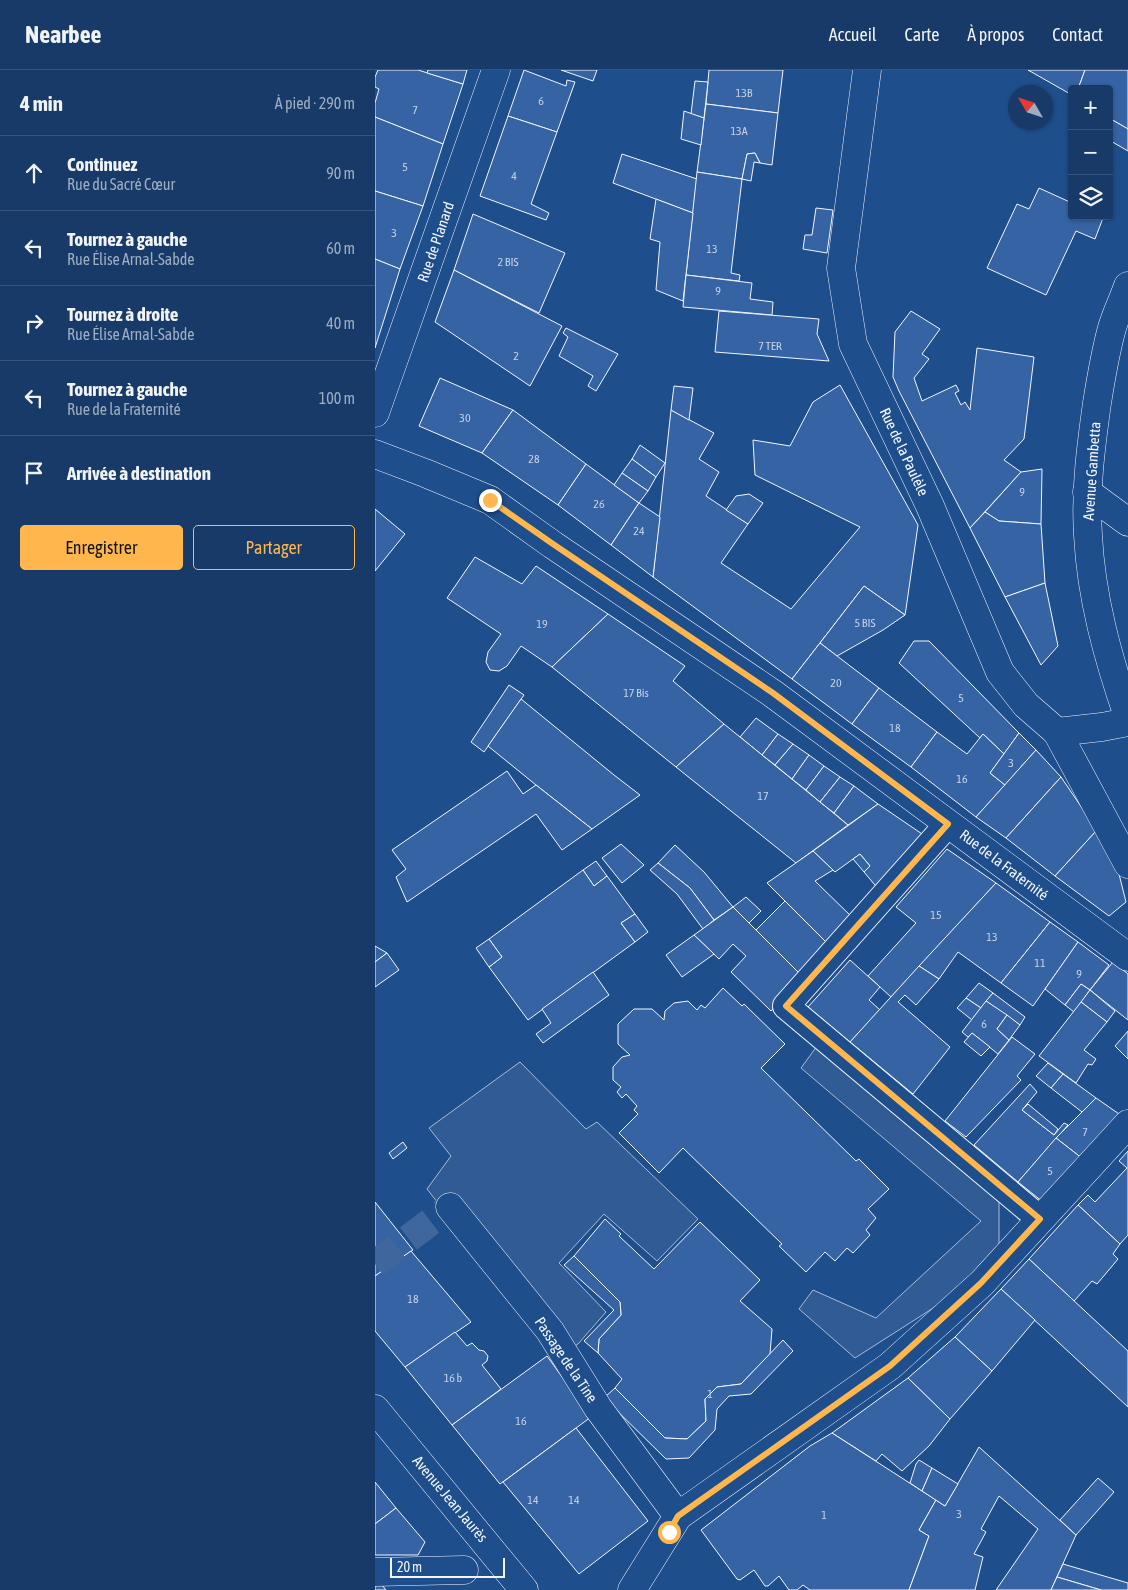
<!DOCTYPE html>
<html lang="fr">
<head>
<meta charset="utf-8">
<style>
	body { margin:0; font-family:"Asap Condensed",sans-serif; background:#20416f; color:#f1f3f6 }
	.controls { position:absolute; right:15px; top:15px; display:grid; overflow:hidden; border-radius:5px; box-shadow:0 1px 4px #0004 }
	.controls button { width:45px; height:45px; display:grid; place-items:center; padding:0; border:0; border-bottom:1px solid #36547d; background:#173a69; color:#f1f3f6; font:25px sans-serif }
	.compass { position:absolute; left:633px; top:15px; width:45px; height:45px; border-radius:50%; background:#173a69; box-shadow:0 1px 4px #0004; rotate:309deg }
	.scale { position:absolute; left:15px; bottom:12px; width:115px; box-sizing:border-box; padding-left:5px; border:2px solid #f2f6ff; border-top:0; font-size:14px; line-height:18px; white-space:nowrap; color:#f2f6ff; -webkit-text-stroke:4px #1f4e8c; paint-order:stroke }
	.stop { position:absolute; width:15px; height:15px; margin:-11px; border:4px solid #ffb74d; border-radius:50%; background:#fff }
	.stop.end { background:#ffb74d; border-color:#fff; box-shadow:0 1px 5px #0008 }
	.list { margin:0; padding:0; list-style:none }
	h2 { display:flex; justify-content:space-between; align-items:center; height:65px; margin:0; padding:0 20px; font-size:21px }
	h2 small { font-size:16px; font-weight:400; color:#9eadc0 }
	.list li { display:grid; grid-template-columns:32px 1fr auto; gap:15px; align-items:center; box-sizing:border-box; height:75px; padding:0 20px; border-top:1px solid #36547d }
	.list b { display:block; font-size:19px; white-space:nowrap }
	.list p { margin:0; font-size:16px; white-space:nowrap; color:#9eadc0 }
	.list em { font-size:16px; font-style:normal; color:#9eadc0 }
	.actions { display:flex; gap:10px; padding:15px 20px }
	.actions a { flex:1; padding:11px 0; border:1px solid #ffb74d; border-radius:5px; text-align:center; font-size:18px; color:#ffb74d }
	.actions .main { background:#ffb74d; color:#111 }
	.icon { flex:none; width:28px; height:28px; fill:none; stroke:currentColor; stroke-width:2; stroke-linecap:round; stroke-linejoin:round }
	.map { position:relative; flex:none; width:753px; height:1520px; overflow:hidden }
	header { display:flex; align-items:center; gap:30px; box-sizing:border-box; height:70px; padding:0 25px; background:#173a69; border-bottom:1px solid #36547d }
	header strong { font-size:24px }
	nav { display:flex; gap:28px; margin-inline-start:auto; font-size:18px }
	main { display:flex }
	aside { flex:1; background:#173a69 }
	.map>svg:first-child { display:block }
</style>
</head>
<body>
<header>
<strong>Nearbee</strong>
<nav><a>Accueil</a><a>Carte</a><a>À propos</a><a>Contact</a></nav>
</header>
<main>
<aside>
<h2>4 min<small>À pied · 290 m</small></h2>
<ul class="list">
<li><svg class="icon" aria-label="ahead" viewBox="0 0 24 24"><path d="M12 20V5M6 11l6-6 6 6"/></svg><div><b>Continuez</b><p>Rue du Sacré Cœur</p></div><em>90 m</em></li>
<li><svg class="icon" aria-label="left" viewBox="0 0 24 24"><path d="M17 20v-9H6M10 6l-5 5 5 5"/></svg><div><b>Tournez à gauche</b><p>Rue Élise Arnal-Sabde</p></div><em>60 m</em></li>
<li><svg class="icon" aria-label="right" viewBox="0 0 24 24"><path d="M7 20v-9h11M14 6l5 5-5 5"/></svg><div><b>Tournez à droite</b><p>Rue Élise Arnal-Sabde</p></div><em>40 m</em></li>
<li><svg class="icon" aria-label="left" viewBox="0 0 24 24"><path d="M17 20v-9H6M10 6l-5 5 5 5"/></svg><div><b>Tournez à gauche</b><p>Rue de la Fraternité</p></div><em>100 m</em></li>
<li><svg class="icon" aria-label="arrive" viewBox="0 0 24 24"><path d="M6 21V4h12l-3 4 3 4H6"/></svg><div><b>Arrivée à destination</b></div></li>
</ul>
<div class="actions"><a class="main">Enregistrer</a><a>Partager</a></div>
</aside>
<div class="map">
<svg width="753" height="1520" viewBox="0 0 753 1520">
	<rect width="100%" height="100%" fill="#1f4e8c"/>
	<!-- parking -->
	<g fill="#305b95" stroke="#a8bbd7">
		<path d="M442 976 624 1130V1179L577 1226 480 1288 424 1239 438 1220 501 1248 606 1151 426 998Z"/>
		<path d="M145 992 211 1059 222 1052 323 1149 282 1191 229 1144 184 1193 231 1242 203 1274 183 1286 52 1119 76 1086 54 1058Z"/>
	</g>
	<!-- building -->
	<g fill="#3563a3" stroke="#f2f6ff">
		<path d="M3 0H43L88 14 68 74 0 47V33L4 19 0 17V7Z"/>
		<path d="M53 0H92L88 14 52 3Z"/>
		<path d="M149 0 191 16 192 10 200 12 182 62 133 46Z"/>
		<path d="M186 0H222L218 11Z"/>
		<path d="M334 0H408L403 43 331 34Z"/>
		<path d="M653 0H710L703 19H697V25Z"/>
		<path d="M710 0H753V59L734 48V19H703Z"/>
		<path d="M320 11 333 12 329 48 316 44Z"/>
		<path d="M331 34 403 43 397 95 385 93 380 83 372 84 367 109 322 102Z"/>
		<path d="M309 41 329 48 326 75 306 69Z"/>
		<path d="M133 46 182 62 156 134 174 143 171 150 105 126Z"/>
		<path d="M0 47 68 74 48 136 0 121Z"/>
		<path d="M734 48 753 59V81L734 70Z"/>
		<path d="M380 83 385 93 379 92 376 111 367 109 372 84Z"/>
		<path d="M247 84 322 109 318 143 238 113Z"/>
		<path d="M322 102 367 109 356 203 365 205 364 211 311 205Z"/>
		<path d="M664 118 697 133V146H725L728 148 720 169 701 161 671 225 612 198 642 134 654 139Z"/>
		<path d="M0 121 48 136 25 199 0 189Z"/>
		<path d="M281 129 318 143 308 231 281 220 285 172 275 169Z"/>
		<path d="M441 138 458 140 452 183 428 179 430 165H437Z"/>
		<path d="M98 144 190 183 164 243 79 200Z"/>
		<path d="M0 189 25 199 0 278Z"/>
		<path d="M79 200 187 256 155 316 60 252Z"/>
		<path d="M311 205 377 213 375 229 398 232 397 245 308 237Z"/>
		<path d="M344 241 444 249 442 264 454 291 340 282Z"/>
		<path d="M536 241 565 259 547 284 554 289 539 308 547 331 581 315 584 321 580 323 586 335 590 332 595 340 602 278 659 287 649 369 629 390 646 402 595 458 524 321 518 307 520 262Z"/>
		<path d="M191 258 243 284 221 321 213 316 218 306 184 286 193 267 188 263Z"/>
		<path d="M65 308 138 340 107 383 44 356Z"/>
		<path d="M465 315 543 455 531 539 530 545 489 516 417 609 278 507 296 340 339 363 324 389 344 402 331 426 373 454 346 493 416 539 485 457 380 405 378 370 415 376 438 332Z"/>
		<path d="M299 316 318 318 314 350 296 340Z"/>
		<path d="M138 340 211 394 183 435 107 383Z"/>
		<path d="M265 375 290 393 281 407 257 389Z"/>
		<path d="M257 389 281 407 273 421 247 403Z"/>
		<path d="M211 394 264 433 236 475 183 435Z"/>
		<path d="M667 399 666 454 624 451 610 442 646 402Z"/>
		<path d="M247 403 273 421 264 433 239 415Z"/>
		<path d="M374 424 388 433 373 454 351 440 361 426Z"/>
		<path d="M264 433 285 447 278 507 236 475Z"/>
		<path d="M0 439 30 464 0 501Z"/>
		<path d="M610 442 624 451 666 454 670 513 630 527 595 458Z"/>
		<path d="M100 487 147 514 161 496 233 544 177 597 146 576 132 596 124 601 115 600 111 592 113 582 126 564 72 528Z"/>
		<path d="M670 513 683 576 666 595 630 527Z"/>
		<path d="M489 516 530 545 508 560 462 586 445 573Z"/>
		<path d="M233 544 310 596 298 611 349 654 301 697 177 597Z"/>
		<path d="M539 571H554L644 663 629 684 608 664 605 668 524 593Z"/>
		<path d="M445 573 504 618 477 654 417 609Z"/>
		<path d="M134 615 149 625 109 682 96 672Z"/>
		<path d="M504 618 562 662 536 697 477 654Z"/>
		<path d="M146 629 239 705 265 725 217 759 161 715 113 676Z"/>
		<path d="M381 648 403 664 387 685 365 667Z"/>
		<path d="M349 654 445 732 473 755 421 793 301 697Z"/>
		<path d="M562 662 592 684 608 664 629 684 615 703 630 715 601 747 536 697Z"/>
		<path d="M644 663 661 680 630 715 615 703Z"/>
		<path d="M403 664 418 674 400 695 387 685Z"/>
		<path d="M418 674 434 685 417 709 400 695Z"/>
		<path d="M661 680 686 707 631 768 601 747Z"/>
		<path d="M434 685 449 696 431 720 417 709Z"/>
		<path d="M449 696 465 707 445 732 431 720Z"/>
		<path d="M132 701 148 724 161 715 217 759 187 780 161 744 32 832 21 807 31 799 17 780Z"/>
		<path d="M465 707 479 716 459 743 445 732Z"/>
		<path d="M686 707 722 760 680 806 631 768Z"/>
		<path d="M479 716 503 734 473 755 459 743Z"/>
		<path d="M503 734 553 768 505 821 489 802 495 796 485 784 460 802 438 781Z"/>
		<path d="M722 760 741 792 751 832 734 846 680 806Z"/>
		<path d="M246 774 269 795 247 813 227 788Z"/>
		<path d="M300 775 329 802 358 837 339 850 315 818 283 793Z"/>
		<path d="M572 779 621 813 516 927 493 906 541 853 521 837Z"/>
		<path d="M438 781 458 800 440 811 479 849 455 876 392 813Z"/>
		<path d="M485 784 495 796 489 802 478 789Z"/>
		<path d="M221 791 232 806 219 816 208 800Z"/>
		<path d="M283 793 315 818 339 850 328 859 302 824 275 800Z"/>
		<path d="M208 800 219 816 232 806 260 844 246 853 260 872 153 950 114 897 127 887 114 869Z"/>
		<path d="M621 813 675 852 626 913 583 882 564 909 544 896Z"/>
		<path d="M371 827 386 841 374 853 358 837Z"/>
		<path d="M410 831 455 876 427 906 381 860Z"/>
		<path d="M358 837 427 906 396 941 356 902 371 886 358 874 344 889 319 865Z"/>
		<path d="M260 844 273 862 260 872 246 853Z"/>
		<path d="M675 852 703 872 658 936 626 913Z"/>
		<path d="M319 865 339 884 307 907 291 885Z"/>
		<path d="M114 869 127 887 114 897 101 878Z"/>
		<path d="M703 872 734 895 715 920 706 914 690 935 670 919Z"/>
		<path d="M0 876 12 883 0 892Z"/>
		<path d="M12 883 24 900 0 917V892Z"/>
		<path d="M475 890 505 917 494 930 505 940 475 972 433 937Z"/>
		<path d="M738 892 753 904V950L715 920Z"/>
		<path d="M544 896 564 909 541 935 530 925 523 932 575 977 538 1024 475 972Z"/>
		<path d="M218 902 234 925 168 973 161 964 176 953 167 939Z"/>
		<path d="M604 913 618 923 606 938 591 928Z"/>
		<path d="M706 914 715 920 699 942 690 935Z"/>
		<path d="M348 918 367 936 369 934 410 974 386 998 481 1091 484 1089 514 1119 493 1139 501 1148 491 1160 495 1165 478 1183 472 1178 460 1191 450 1182 431 1202 404 1176 407 1174 308 1078 284 1103 244 1063 263 1044 259 1040 262 1036 251 1024 247 1028 242 1022 246 1017 238 1010V997L247 987 255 985 243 974V954L259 939H277L289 950 290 941 299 933 313 931 322 940 326 935 330 938Z"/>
		<path d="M715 920 740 941 732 952 706 932Z"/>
		<path d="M618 923 650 947 645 955 611 931Z"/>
		<path d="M591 928 606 938 597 950 582 938Z"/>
		<path d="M611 931 632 945 622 959 634 970 623 984 597 963 593 967 587 962Z"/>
		<path d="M706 932 732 952 709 980 721 989 717 995 713 994 701 1013 664 986Z"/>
		<path d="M632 945 645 955 634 970 622 959Z"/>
		<path d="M753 961V989L740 976Z"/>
		<path d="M597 963 615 977 606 986 589 972Z"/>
		<path d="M637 967 660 984 642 1006 646 1010 591 1067 570 1051Z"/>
		<path d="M673 993 688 1004 676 1018 661 1006Z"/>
		<path d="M688 1004 721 1028 707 1042 676 1018Z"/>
		<path d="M655 1014 662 1022 647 1040 679 1065 689 1053 693 1055 643 1112 599 1075Z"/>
		<path d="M721 1028 747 1046 708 1089 681 1068Z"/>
		<path d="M653 1034 683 1059 679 1065 647 1040Z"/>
		<path d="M681 1068 708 1089 668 1132 643 1112Z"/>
		<path d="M28 1072 32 1078 18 1089 14 1083Z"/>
		<path d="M753 1081V1165L745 1174 703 1135 713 1125 720 1132 752 1098 744 1091Z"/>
		<path d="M0 1132 38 1180 0 1206Z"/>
		<path d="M703 1135 745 1174 738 1184 743 1189 738 1195 722 1214 717 1211 699 1231 654 1189Z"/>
		<path d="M230 1149 246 1164 244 1166 279 1199 325 1152 385 1210 365 1231 397 1259 395 1284 366 1314 342 1317 330 1329 331 1351 312 1369 290 1368 240 1318 247 1309 223 1283 224 1269 246 1245 245 1232 199 1186Z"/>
		<path d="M36 1181 96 1252 30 1297 0 1261V1206Z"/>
		<path d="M199 1186 245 1232 246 1245 224 1269 223 1283 209 1271 239 1240 189 1195Z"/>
		<path d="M654 1189 753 1281V1337L626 1219Z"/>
		<path d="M626 1219 660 1250 617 1301 580 1267Z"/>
		<path d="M80 1262 92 1276 97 1273 104 1280 109 1281 113 1286 112 1291 107 1295 126 1319 77 1355 30 1297Z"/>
		<path d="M580 1267 617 1301 575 1349 533 1308Z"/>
		<path d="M408 1270 418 1281 376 1324 354 1326 342 1339 340 1360 314 1388 291 1389 229 1328 240 1318 290 1368 312 1369 331 1351 330 1329 342 1317 366 1314Z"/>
		<path d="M172 1286 216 1347 125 1414 77 1355Z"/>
		<path d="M533 1308 575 1349 554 1376 527 1401 507 1384 501 1391 457 1363Z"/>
		<path d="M201 1358 273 1451 204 1504 128 1412Z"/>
		<path d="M457 1363 561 1430 544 1460 554 1466 534 1520H435L428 1515 422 1520H414L404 1506 393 1516H390L379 1500 365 1510 362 1509 326 1460 435 1376Z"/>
		<path d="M604 1377 701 1465 676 1520H621L663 1459 624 1426 606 1459 611 1462 599 1484 608 1487 600 1520H534L554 1466 544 1460 561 1430 570 1436Z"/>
		<path d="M544 1390 557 1398 547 1421 535 1413 541 1394Z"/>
		<path d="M557 1398 583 1414 570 1436 547 1421Z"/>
		<path d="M723 1408 739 1422 701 1465 685 1450Z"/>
		<path d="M0 1412 21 1438 0 1454Z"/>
		<path d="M21 1438 50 1472 43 1485H0V1454Z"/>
		<path d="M688 1494 753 1513V1520H726L682 1507Z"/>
		<path d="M682 1507 726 1520H676Z"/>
		<path d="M0 1515H7L11 1520H0Z"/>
	</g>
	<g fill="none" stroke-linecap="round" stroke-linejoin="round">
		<!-- minor-tunnel -->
		<path stroke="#3f679d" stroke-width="28" stroke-dasharray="28 14" stroke-linecap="butt" d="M0 1194 75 1137"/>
		<defs>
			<path id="pedestrian" d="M573 754 411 936 665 1149"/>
			<g id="minor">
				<path d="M492 0 466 198 478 274 555 436 625 602 651 635 682 662 727 657 753 652"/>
				<path d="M753 216C748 230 741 244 737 258 730 283 726 308 722 333 716 376 710 421 713 465 716 527 733 588 753 646"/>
				<path d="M0 343 121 0"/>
				<path d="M0 384 50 403 115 430 178 475 397 623 753 887"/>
				<path d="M712 422 753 452"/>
				<path d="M682 662 753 794"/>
				<path d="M75 1137 175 1261 223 1338 303 1446"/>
				<path d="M0 1502 89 1500"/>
				<path d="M257 1520 303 1446 515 1296 607 1213 753 1054"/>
			</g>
			<path id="secondary" d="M0 1339 149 1520"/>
		</defs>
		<!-- pedestrian casing -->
		<use href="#pedestrian" stroke="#f2f6ff" stroke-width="28"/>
		<!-- minor casing -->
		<use href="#minor" stroke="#f2f6ff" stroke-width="29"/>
		<!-- secondary casing -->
		<use href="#secondary" stroke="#f2f6ff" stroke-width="29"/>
		<!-- pedestrian -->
		<use href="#pedestrian" stroke="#1f4e8c" stroke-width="26"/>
		<!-- minor -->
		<use href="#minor" stroke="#1f4e8c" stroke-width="28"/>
		<!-- secondary -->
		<use href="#secondary" stroke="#1f4e8c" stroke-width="28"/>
	</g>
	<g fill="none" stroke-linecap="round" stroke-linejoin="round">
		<!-- route -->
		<path stroke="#ffb74d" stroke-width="6" d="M115 430 178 474 398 623 573 754 411 936 665 1149 606 1213 515 1296 303 1446 294 1462"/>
	</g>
	<g text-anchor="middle" stroke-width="4" stroke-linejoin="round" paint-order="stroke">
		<!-- number labels -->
		<g font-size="12" fill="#c3d1e8">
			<text x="369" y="27">13B</text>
			<text x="166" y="35">6</text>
			<text x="40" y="44">7</text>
			<text x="364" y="65">13A</text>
			<text x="30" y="101">5</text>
			<text x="139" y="110">4</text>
			<text x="19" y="167">3</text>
			<text x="337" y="183">13</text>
			<text x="133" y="196">2 BIS</text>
			<text x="343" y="225">9</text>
			<text x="395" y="280">7 TER</text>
			<text x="141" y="290">2</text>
			<text x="90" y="352">30</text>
			<text x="159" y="393">28</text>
			<text x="647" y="426">9</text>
			<text x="224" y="438">26</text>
			<text x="264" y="465">24</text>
			<text x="490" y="557">5 BIS</text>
			<text x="167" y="558">19</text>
			<text x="461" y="617">20</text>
			<text x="261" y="627">17 Bis</text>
			<text x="586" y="632">5</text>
			<text x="520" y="662">18</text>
			<text x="636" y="697">3</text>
			<text x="587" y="713">16</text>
			<text x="388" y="730">17</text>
			<text x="561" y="849">15</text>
			<text x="617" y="871">13</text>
			<text x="665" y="897">11</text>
			<text x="704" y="908">9</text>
			<text x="609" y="958">6</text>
			<text x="710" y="1066">7</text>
			<text x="675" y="1105">5</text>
			<text x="38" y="1233">18</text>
			<text x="78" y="1312">16 b</text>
			<text x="335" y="1328">1</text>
			<text x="146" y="1355">16</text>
			<text x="158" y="1434">14</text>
			<text x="199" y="1434">14</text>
			<text x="584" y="1448">3</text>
			<text x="449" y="1449">1</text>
		</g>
		<!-- street labels -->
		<g font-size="15" fill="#f2f6ff" stroke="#1f4e8c">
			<text transform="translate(61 172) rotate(-71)" y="5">Rue de Planard</text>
			<text transform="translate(529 382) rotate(65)" y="5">Rue de la Paulèle</text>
			<text transform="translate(717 401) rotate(-86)" y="5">Avenue Gambetta</text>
			<text transform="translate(629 795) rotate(37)" y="5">Rue de la Fraternité</text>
			<text transform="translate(191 1290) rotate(56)" y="5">Passage de la Tine</text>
			<text transform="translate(75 1429) rotate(50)" y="5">Avenue Jean Jaurès</text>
		</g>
	</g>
</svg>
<div class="controls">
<button>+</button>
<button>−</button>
<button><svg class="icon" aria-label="layers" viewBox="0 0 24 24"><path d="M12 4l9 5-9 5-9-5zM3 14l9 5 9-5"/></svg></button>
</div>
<svg class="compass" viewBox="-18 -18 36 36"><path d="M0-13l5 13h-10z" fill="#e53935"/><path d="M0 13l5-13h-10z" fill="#9eadc0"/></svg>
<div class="scale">20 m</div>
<div class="stop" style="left:294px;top:1462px"></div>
<div class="stop end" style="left:115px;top:430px"></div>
</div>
</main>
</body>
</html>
